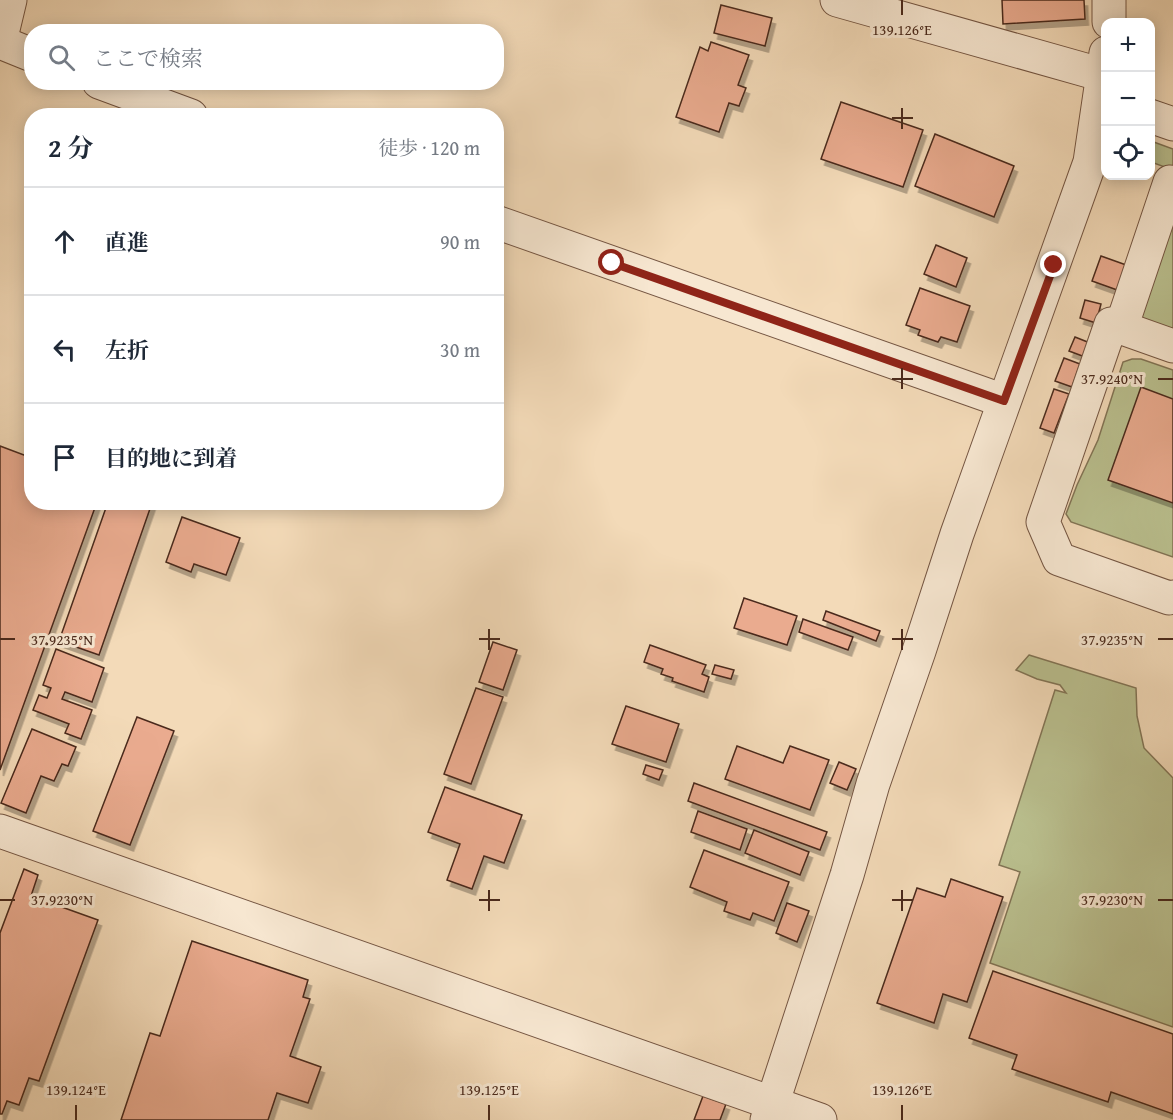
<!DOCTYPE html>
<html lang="ja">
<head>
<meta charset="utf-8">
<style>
	body { margin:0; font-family:"Gentium Book Plus","Noto Serif JP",serif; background:#f2f2f3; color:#1f2937 }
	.controls { position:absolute; right:18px; top:18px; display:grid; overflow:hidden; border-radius:12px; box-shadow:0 3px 15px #0003 }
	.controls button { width:54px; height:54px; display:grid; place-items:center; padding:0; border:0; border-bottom:2px solid #e0e1e3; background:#fff; color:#1f2937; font:30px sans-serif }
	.stop { position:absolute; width:18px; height:18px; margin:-14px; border:4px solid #8f2418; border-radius:50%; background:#fff }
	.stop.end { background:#8f2418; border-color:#fff; box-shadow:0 2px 6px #0008 }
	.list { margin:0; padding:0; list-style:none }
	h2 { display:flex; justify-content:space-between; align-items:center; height:78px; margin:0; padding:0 24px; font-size:26px }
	h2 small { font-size:20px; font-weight:400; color:#747a83 }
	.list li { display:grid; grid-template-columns:39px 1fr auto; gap:18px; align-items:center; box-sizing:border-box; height:108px; padding:0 24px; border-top:2px solid #e0e1e3 }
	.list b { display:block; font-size:22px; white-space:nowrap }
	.list em { font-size:20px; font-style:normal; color:#747a83 }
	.icon { flex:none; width:33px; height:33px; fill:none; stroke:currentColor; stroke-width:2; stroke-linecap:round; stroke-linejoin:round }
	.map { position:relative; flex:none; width:1173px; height:1120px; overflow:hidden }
	.search { position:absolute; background:#fff; box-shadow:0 3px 15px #0003; left:24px; top:24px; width:480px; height:66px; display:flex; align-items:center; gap:15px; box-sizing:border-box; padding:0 21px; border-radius:24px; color:#747a83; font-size:22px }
	.panel { position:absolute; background:#fff; box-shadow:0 3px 15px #0003; left:24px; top:108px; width:480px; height:402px; border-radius:24px }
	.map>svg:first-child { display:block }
</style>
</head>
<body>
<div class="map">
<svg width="1173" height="1120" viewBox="0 0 1173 1120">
	<defs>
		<filter id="shadow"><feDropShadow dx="3.5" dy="6" stdDeviation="0" flood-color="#0004"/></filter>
	</defs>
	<rect width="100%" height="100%" fill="#f3dab8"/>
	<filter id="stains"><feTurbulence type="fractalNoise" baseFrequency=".00333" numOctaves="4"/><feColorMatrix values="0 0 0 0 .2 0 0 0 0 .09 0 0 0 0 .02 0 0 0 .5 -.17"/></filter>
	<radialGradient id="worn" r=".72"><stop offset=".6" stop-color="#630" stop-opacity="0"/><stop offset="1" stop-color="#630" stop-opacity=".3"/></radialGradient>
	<!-- green -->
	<g fill="#bac08f" stroke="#827455" stroke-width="1.5">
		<path d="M1151 141 1173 149V170L1151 162Z"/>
		<path d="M1173 214V337L1140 319Z"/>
		<path d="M1132 359H1141L1173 370V557L1071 522 1066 514 1077 485 1098 440 1123 362Z"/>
		<path d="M1029 655 1136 688 1137 716 1144 748 1173 778V1027L990 963 1020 872 999 865 1055 690 1066 693 1060 685 1037 679 1016 670Z"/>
	</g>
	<!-- building -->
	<g fill="#eaab8f" stroke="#4a291b" stroke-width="1.5" filter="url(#shadow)">
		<path d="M1002 0H1084L1085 19 1003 24Z"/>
		<path d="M721 5 772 18 765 46 714 33Z"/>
		<path d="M711 42 749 55 738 85 746 88 739 106 729 103 719 132 676 117 700 47 708 51Z"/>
		<path d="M841 102 923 130 903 187 821 159Z"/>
		<path d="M935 134 1014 166 994 217 915 186Z"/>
		<path d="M936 245 967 258 956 287 924 274Z"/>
		<path d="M1101 256 1129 266 1120 291 1092 281Z"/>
		<path d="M920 288 970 306 957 342 941 337 938 342 918 335 920 330 906 325Z"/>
		<path d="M1085 300 1101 304 1096 323 1080 318Z"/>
		<path d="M1075 337 1090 343 1085 357 1069 351Z"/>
		<path d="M1064 358 1080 364 1072 387 1055 381Z"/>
		<path d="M1141 387 1173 399V503L1108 480Z"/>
		<path d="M1054 389 1069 394 1054 433 1040 428Z"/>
		<path d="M0 446 32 458V502H97L0 770Z"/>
		<path d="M108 502 152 503 99 655 59 641Z"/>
		<path d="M182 517 240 538 226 575 194 564 191 572 166 562Z"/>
		<path d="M744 598 797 616 787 645 734 628Z"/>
		<path d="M826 611 880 631 876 641 823 620Z"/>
		<path d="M803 619 853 637 848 650 799 632Z"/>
		<path d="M493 642 517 650 503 690 479 682Z"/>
		<path d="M650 645 706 665 702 674 709 677 704 692 672 681 673 678 661 674 663 669 644 662Z"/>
		<path d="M56 649 104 668 92 702 65 692 62 699 92 710 81 739 65 733 69 724 33 710 39 695 47 698 51 688 43 685Z"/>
		<path d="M715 665 734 670 731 679 712 674Z"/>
		<path d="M476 688 503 697 471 784 444 774Z"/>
		<path d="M626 706 679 724 666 762 612 744Z"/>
		<path d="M137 717 174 731 130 845 93 831Z"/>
		<path d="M32 729 76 747 68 766 62 764 54 781 41 776 26 813 1 803Z"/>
		<path d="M737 746 783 763 790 746 829 760 810 810 725 779Z"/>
		<path d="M839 762 856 769 847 790 830 783Z"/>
		<path d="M646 765 663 770 659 780 643 774Z"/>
		<path d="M694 783 827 832 820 850 688 801Z"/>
		<path d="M445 787 522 815 504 863 484 856 472 889 447 880 460 844 428 832Z"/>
		<path d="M698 811 747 829 740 850 691 832Z"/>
		<path d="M754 830 809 852 800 875 745 853Z"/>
		<path d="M704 850 789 882 774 921 753 913 750 920 724 911 727 902 690 887Z"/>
		<path d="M24 869 38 875 31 896 98 920 39 1081 29 1078 19 1105 7 1101 2 1114H0V933Z"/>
		<path d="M951 879 1003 897 967 1002 943 994 934 1023 877 1003 917 888 945 897Z"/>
		<path d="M787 903 809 911 797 942 776 933Z"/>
		<path d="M192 941 308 980 303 997 310 999 290 1056 321 1067 308 1103 277 1093 268 1120H121L150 1033 160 1036Z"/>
		<path d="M993 971 1173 1034V1114L1111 1092 1108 1102 1012 1069 1017 1055 969 1038Z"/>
		<path d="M703 1096 726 1104 720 1120H694Z"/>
	</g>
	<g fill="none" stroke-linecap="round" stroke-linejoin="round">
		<defs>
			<g id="minor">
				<path d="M837 0 1103 75"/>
				<path d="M1109 22V0"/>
				<path d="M0 42 10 0"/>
				<path d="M0 42 32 55"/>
				<path d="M99 82 191 116"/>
				<path d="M1150 116 1173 124"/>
				<path d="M496 222 1004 401"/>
				<path d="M1121 328 1170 182"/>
				<path d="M1173 346 1111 324 1043 522 1059 559 1169 598 1173 597"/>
				<path d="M0 831 820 1120"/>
				<path d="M767 1120 847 875 873 784 919 651 957 534 1090 162 1106 53"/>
			</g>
		</defs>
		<!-- minor casing -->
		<use href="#minor" stroke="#745542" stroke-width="35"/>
		<!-- minor -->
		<use href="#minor" stroke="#f7e7d1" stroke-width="33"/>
	</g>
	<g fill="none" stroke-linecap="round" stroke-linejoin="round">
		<!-- route -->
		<path stroke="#8f2418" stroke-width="8" d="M612 263 1004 401 1054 265"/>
	</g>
	<!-- ticks -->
	<path fill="none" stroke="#4a291b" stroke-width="2" d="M902 0V15M902 108V129M892 118H913M902 368V389M892 379H913M1158 379H1173M489 629V650M902 629V650M0 639H15M479 639H500M892 639H913M1158 639H1173M489 890V911M902 890V911M0 900H15M479 900H500M892 900H913M1158 900H1173M76 1105V1120M489 1105V1120M902 1105V1120"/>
	<g font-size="15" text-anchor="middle" fill="#4a291b" stroke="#f7e7d1" stroke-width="6" stroke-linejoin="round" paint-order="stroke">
		<text x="902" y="35">139.126°E</text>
		<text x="1112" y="384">37.9240°N</text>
		<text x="62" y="645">37.9235°N</text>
		<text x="1112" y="645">37.9235°N</text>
		<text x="62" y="905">37.9230°N</text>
		<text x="1112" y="905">37.9230°N</text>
		<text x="76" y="1095">139.124°E</text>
		<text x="489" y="1095">139.125°E</text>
		<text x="902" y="1095">139.126°E</text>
	</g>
	<rect width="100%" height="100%" filter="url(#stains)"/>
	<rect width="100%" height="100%" fill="url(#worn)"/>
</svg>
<div class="controls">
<button>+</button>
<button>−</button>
<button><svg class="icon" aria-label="locate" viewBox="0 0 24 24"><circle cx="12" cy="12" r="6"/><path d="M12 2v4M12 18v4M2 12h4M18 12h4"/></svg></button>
</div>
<div class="stop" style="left:612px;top:263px"></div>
<div class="stop end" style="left:1054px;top:265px"></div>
<div class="search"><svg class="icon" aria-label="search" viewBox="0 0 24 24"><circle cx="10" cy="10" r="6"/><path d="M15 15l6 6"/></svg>ここで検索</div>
<section class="panel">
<h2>2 分<small>徒歩 · 120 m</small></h2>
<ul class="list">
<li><svg class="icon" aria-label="ahead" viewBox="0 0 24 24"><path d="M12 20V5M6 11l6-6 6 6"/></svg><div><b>直進</b></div><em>90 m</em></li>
<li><svg class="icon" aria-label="left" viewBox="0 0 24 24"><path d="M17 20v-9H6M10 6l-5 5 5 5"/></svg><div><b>左折</b></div><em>30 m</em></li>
<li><svg class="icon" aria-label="arrive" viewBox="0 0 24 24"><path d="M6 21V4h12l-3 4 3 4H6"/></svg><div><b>目的地に到着</b></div></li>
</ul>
</section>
</div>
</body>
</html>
